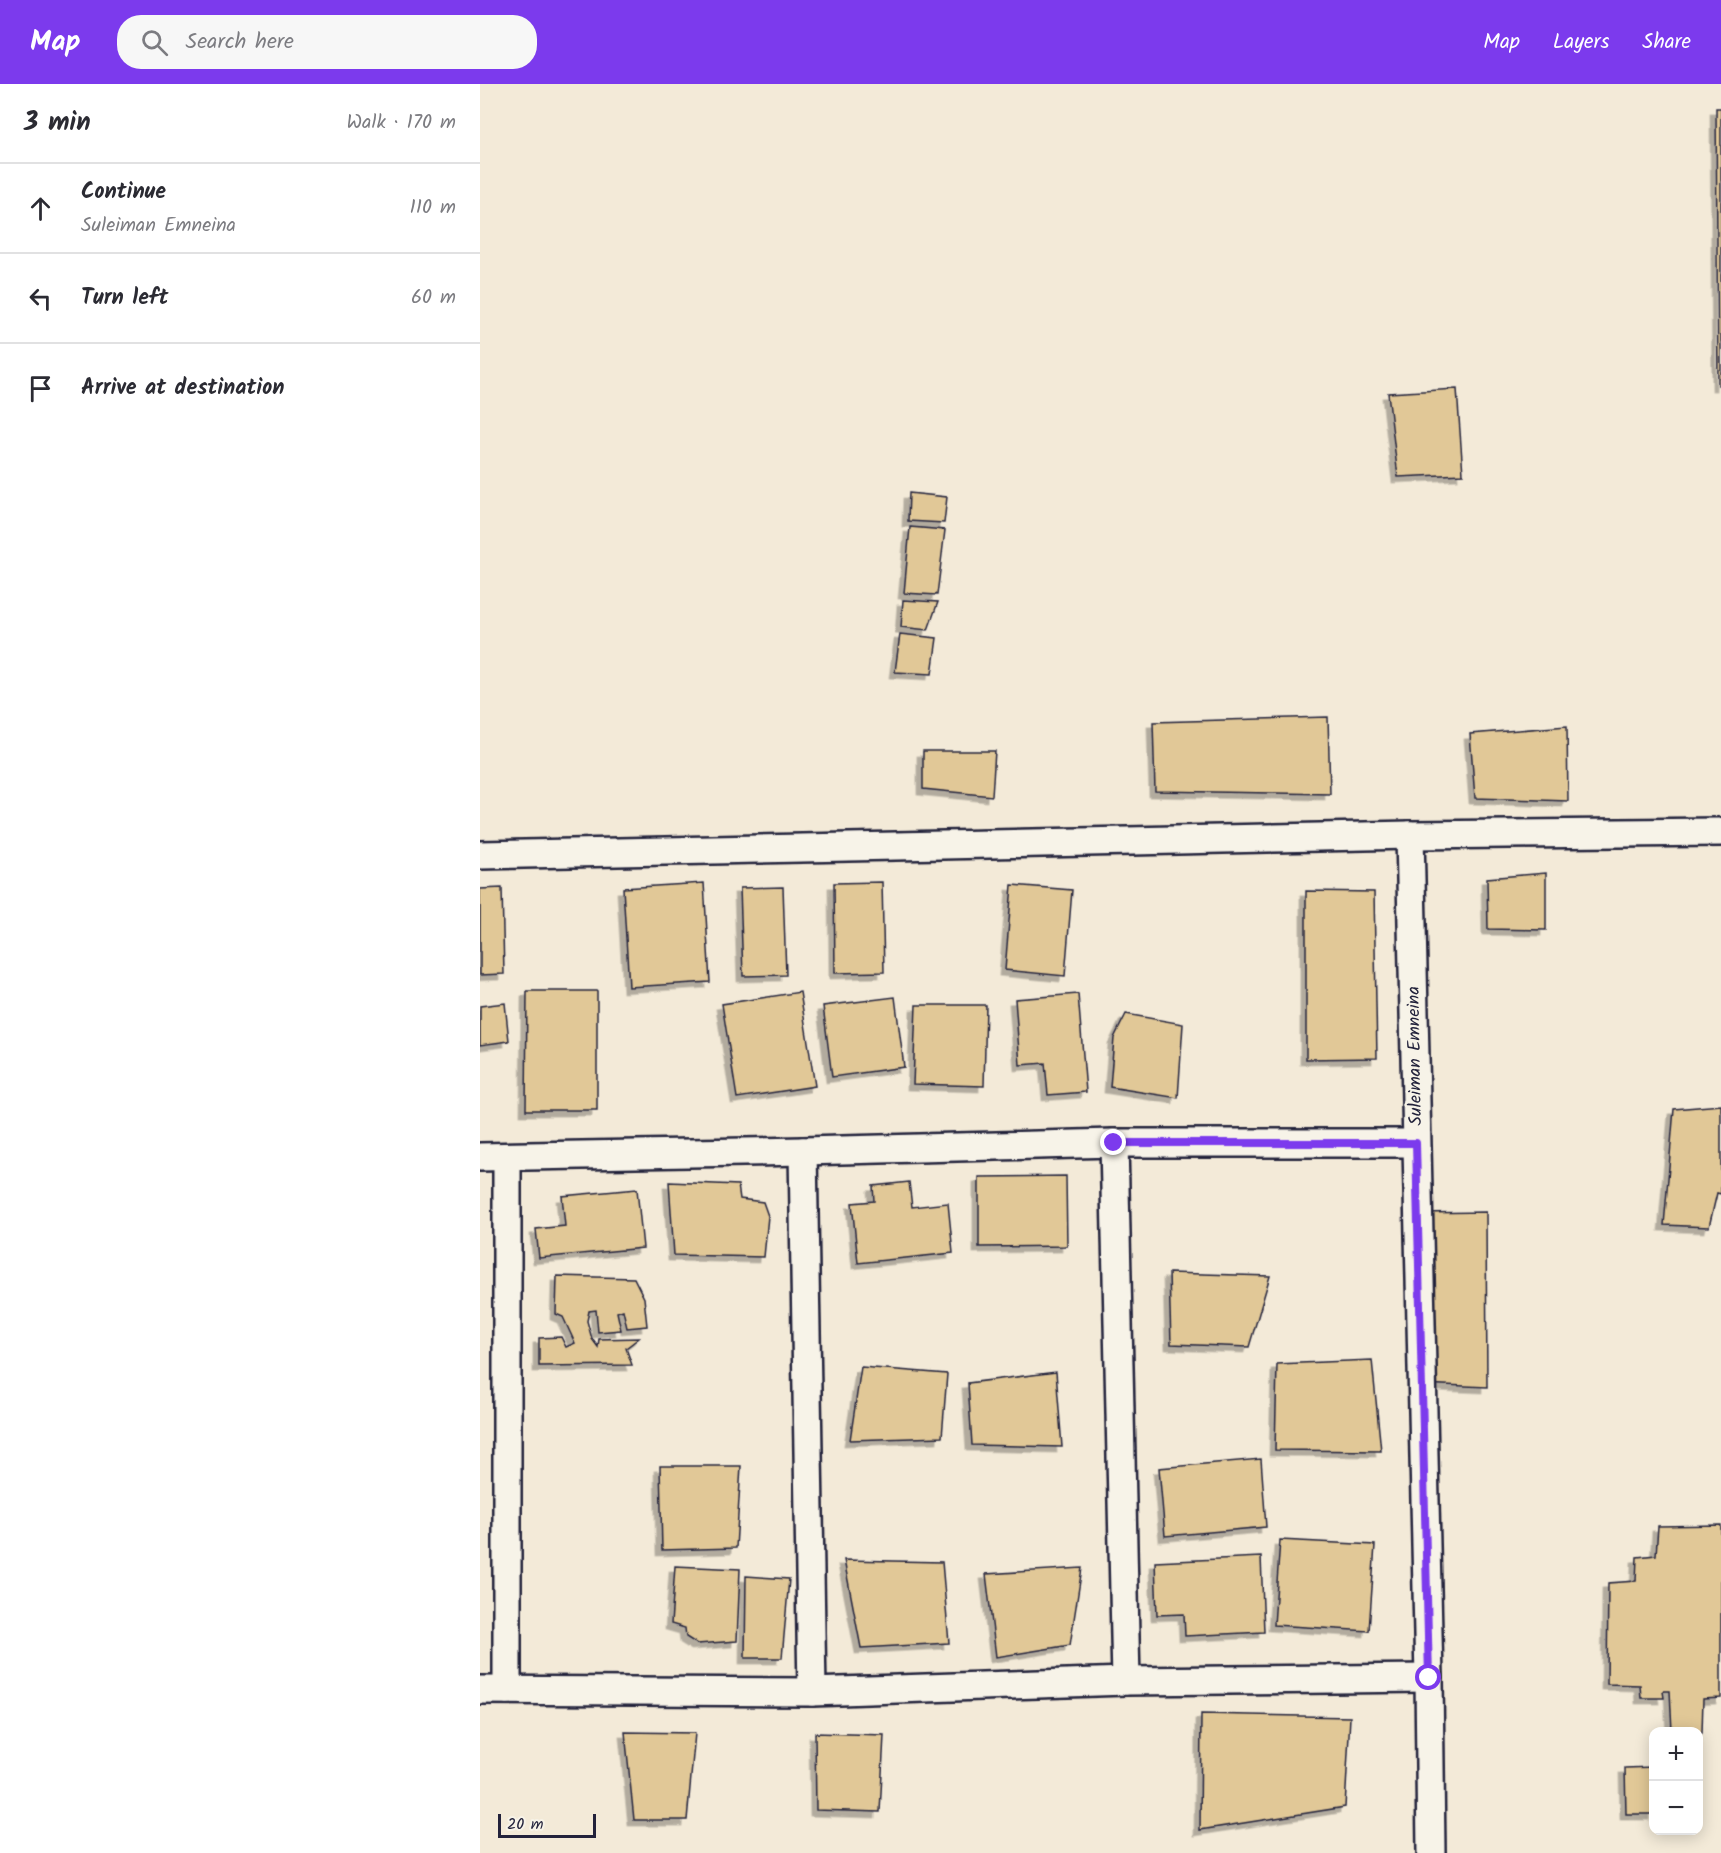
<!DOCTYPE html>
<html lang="en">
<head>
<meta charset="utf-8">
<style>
	body { margin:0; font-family:Kalam,sans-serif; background:#f7f7f7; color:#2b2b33 }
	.controls { position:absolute; right:18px; bottom:18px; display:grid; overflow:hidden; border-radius:12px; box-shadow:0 3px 15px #0003 }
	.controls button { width:54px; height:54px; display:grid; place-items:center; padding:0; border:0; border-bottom:2px solid #e1e1e2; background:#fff; color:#2b2b33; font:30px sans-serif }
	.scale { position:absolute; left:18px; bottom:15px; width:98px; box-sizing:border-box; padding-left:6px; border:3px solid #22223b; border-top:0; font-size:16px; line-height:21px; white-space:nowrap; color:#22223b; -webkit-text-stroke:4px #f7f3e8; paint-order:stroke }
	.stop { position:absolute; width:18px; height:18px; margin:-14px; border:4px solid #7c3aed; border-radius:50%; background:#fff }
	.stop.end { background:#7c3aed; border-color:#fff; box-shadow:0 2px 6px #0008 }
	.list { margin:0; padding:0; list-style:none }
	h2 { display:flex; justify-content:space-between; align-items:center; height:78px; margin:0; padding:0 24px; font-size:26px }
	h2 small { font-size:20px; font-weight:400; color:#7c7c81 }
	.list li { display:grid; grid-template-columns:39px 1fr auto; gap:18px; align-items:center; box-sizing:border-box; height:90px; padding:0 24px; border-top:2px solid #e1e1e2 }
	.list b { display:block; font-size:22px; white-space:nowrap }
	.list p { margin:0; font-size:20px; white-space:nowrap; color:#7c7c81 }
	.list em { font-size:20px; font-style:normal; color:#7c7c81 }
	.icon { flex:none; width:33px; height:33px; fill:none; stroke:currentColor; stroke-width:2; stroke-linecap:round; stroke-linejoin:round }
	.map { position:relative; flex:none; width:1241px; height:1769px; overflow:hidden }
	header { display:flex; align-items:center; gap:36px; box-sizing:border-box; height:84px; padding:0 30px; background:#7c3aed; color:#fff }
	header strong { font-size:28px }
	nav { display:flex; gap:33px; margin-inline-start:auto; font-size:21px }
	.search { width:420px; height:54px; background:#f7f7f7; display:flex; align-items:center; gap:15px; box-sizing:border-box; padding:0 21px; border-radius:24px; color:#7c7c81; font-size:22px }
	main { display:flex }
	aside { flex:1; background:#fff }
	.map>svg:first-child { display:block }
</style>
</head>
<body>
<header>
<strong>Map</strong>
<div class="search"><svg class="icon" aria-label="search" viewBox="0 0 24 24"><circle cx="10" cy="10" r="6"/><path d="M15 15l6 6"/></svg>Search here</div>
<nav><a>Map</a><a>Layers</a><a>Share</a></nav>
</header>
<main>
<aside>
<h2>3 min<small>Walk · 170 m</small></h2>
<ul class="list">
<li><svg class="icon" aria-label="ahead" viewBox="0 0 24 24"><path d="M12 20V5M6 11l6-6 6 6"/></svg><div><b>Continue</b><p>Suleiman Emneina</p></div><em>110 m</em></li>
<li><svg class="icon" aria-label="left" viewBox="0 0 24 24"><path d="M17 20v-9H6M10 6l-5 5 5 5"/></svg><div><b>Turn left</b></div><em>60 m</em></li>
<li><svg class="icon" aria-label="arrive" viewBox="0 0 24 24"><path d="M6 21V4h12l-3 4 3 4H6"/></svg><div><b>Arrive at destination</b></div></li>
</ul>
</aside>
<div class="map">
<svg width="1241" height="1769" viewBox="0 0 1241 1769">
	<defs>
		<filter id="shadow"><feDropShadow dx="-5.5" dy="5.5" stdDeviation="0" flood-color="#0004"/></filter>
	</defs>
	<rect width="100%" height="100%" fill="#f3ead8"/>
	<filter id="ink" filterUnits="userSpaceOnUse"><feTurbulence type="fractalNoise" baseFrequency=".0167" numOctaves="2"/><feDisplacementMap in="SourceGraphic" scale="12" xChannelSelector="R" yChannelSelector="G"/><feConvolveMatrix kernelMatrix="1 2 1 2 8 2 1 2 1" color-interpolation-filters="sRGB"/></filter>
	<g filter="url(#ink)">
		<!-- building -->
		<g fill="#e1c897" stroke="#22223b" stroke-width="1.5" filter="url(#shadow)">
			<path d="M1236 24H1241V301H1238Z"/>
			<path d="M977 305 983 390 918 393 908 309Z"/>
			<path d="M429 409 467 413 464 439 428 437Z"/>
			<path d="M430 443 465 446 457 511 424 509Z"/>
			<path d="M423 516 458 518 448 546 421 543Z"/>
			<path d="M420 550 457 554 452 590 415 588Z"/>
			<path d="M848 633 850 710 675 707 673 638Z"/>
			<path d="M1087 642 1088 717 995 714 990 650Z"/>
			<path d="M443 667H515L512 712 443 705Z"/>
			<path d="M1066 789V846L1008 845 1007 794Z"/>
			<path d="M402 798 404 888 355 889 354 799Z"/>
			<path d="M224 799 230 898 149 903 143 804Z"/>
			<path d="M532 801 592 806 585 892 525 886Z"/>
			<path d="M303 803 306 891 263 892 260 804Z"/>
			<path d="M22 804 24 890 0 891V805Z"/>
			<path d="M826 807 894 808 897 974 826 975Z"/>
			<path d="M47 907H117V1026H46Z"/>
			<path d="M320 908 335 1002 257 1014 242 920Z"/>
			<path d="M598 910 606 1008 568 1011 565 979 540 981 535 915Z"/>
			<path d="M415 913 424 983 352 993 343 922Z"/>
			<path d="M25 919 29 957 0 961V922Z"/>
			<path d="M436 921H506L504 1002 433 1000Z"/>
			<path d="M646 930 703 940 698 1014 630 1003 634 954Z"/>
			<path d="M1241 1021V1110L1237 1109 1229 1143 1184 1141 1194 1025Z"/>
			<path d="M586 1092 587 1162 499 1163V1093Z"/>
			<path d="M189 1098 258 1101 260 1115 283 1118 288 1132 284 1173 194 1171Z"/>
			<path d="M429 1098 432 1123 468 1119 473 1169 378 1179 372 1119 394 1117 393 1102Z"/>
			<path d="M157 1105 163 1164 59 1174 56 1145 85 1142 82 1112Z"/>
			<path d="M1006 1128 1007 1303 942 1300 938 1129Z"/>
			<path d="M689 1189 790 1192 769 1263 691 1260Z"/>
			<path d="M77 1192 154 1194 164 1214 167 1242 147 1244 143 1226 137 1228 141 1246 118 1248 116 1226 109 1227 107 1237 112 1255 118 1263 119 1255 159 1254 146 1264 152 1281 59 1282V1254L81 1253 86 1263 95 1259 83 1233 76 1230Z"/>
			<path d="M892 1276 901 1367 795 1366 797 1280Z"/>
			<path d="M381 1283 467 1290 462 1353 370 1356Z"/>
			<path d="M576 1288 582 1363 492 1361 488 1299Z"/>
			<path d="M781 1375 786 1443 685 1452 679 1384Z"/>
			<path d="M180 1382H261L256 1464 182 1466Z"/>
			<path d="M1241 1441V1614L1223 1615 1222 1649 1192 1647 1190 1607H1183L1184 1614H1161L1160 1601 1127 1600 1128 1499 1156 1497 1157 1473 1176 1471 1178 1442Z"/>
			<path d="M800 1456 895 1461 889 1547 794 1541Z"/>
			<path d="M781 1473 784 1548 705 1552 704 1530 677 1531 675 1478Z"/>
			<path d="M364 1476 462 1478 469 1559 381 1564Z"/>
			<path d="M195 1482 260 1485 257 1557 217 1560 206 1553 205 1544 191 1540Z"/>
			<path d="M602 1484 590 1561 516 1573 506 1490Z"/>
			<path d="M266 1492 309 1495 302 1574H265Z"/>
			<path d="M721 1630 870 1633 865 1723 720 1746Z"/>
			<path d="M145 1648 215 1649 207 1736H154Z"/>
			<path d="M335 1649 404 1651 400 1728 336 1726Z"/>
			<path d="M1174 1683V1730H1146L1145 1684Z"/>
		</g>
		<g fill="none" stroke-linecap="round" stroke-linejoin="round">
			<defs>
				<g id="minor">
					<path d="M930 751 949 1594 951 1769"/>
					<path d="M0 771 930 751 1241 748"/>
					<path d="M634 1059 646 1597"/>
					<path d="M323 1067 332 1608"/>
					<path d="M0 1073 323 1067 634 1059H936"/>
					<path d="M27 1073V1606"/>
					<path d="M0 1606 332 1608 646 1597 949 1594"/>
				</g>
			</defs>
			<!-- minor casing -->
			<use href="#minor" stroke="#22223b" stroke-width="32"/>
			<!-- minor -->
			<use href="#minor" stroke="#f7f3e8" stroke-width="27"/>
		</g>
	</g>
	<g fill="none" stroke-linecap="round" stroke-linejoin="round" filter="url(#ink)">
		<!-- route -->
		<path stroke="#7c3aed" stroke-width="8" d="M634 1059H936L949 1594"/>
	</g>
	<g text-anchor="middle" stroke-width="4.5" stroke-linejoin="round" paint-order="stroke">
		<!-- street labels -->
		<g font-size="18" fill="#22223b" stroke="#f7f3e8">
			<text transform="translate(934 972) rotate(-91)" y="6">Suleiman Emneina</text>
		</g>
	</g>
</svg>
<div class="controls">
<button>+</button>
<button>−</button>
</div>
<div class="scale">20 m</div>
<div class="stop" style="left:949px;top:1594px"></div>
<div class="stop end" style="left:634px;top:1059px"></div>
</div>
</main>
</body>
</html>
